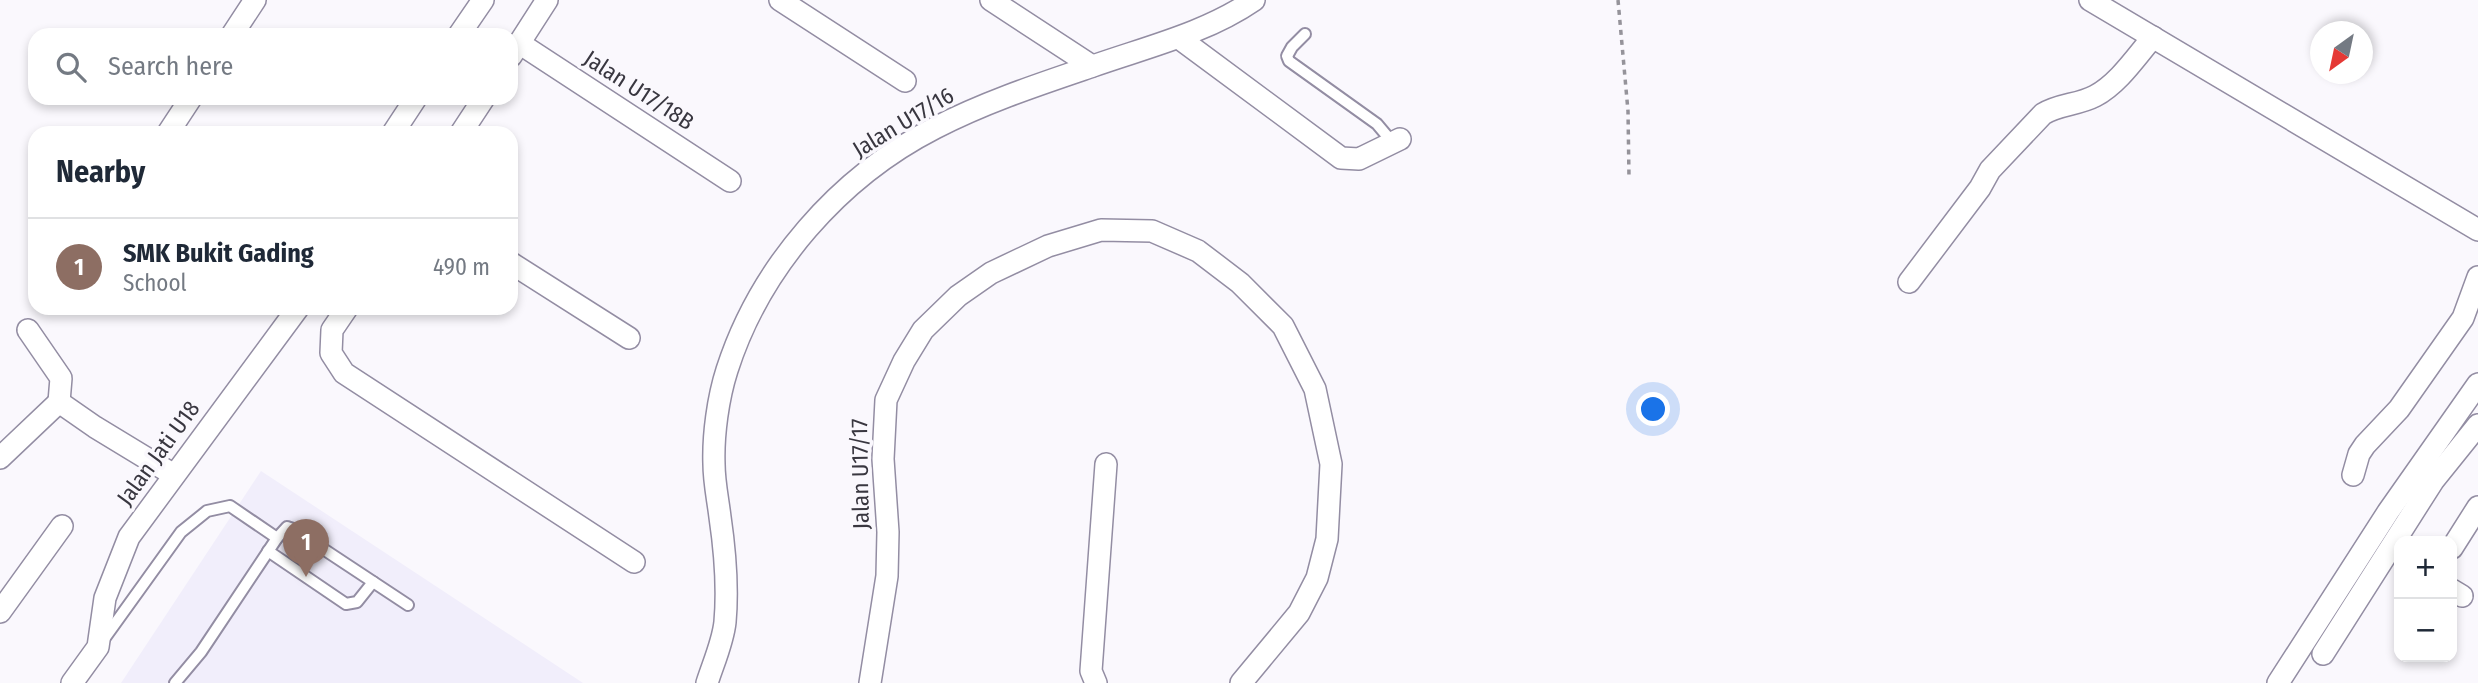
<!DOCTYPE html>
<html lang="en">
<head>
<meta charset="utf-8">
<style>
	body { margin:0; font-family:"Fira Sans Condensed",sans-serif; background:#f6f6f7; color:#1f2937 }
	.controls { position:absolute; right:21px; bottom:21px; display:grid; overflow:hidden; border-radius:14px; box-shadow:0 4px 10px #0003 }
	.controls button { width:63px; height:63px; display:grid; place-items:center; padding:0; border:0; border-bottom:2px solid #e0e1e3; background:#fff; color:#1f2937; font:35px sans-serif }
	.compass { position:absolute; left:2310px; top:21px; width:63px; height:63px; border-radius:50%; background:#fff; box-shadow:0 4px 10px #0003; rotate:213deg }
	.you { position:absolute; left:1654px; top:410px; width:24px; height:24px; margin:-18px; border:5px solid #fff; border-radius:50%; background:#1a73e8; box-shadow:0 0 0 10px #1a73e833 }
	.badge { display:grid; place-items:center; width:46px; height:46px; border-radius:50%; background:#665f2b; color:#fff; font-size:23px; font-weight:700 }
	.pin { position:absolute; translate:-50% -58px; filter:drop-shadow(0 2px 4px #0008) }
	.pin::after { content:''; position:absolute; top:37px; width:24px; height:21px; background:inherit; clip-path:polygon(0 0,100% 0,50% 100%) }
	.list { margin:0; padding:0; list-style:none }
	h2 { display:flex; justify-content:space-between; align-items:center; height:91px; margin:0; padding:0 28px; font-size:30px }
	h2 small { font-size:23px; font-weight:400; color:#747a83 }
	.list li { display:grid; grid-template-columns:46px 1fr auto; gap:21px; align-items:center; box-sizing:border-box; height:98px; padding:0 28px; border-top:2px solid #e0e1e3 }
	.list b { display:block; font-size:26px; white-space:nowrap }
	.list p { margin:0; font-size:23px; white-space:nowrap; color:#747a83 }
	.list em { font-size:23px; font-style:normal; color:#747a83 }
	.icon { flex:none; width:38px; height:38px; fill:none; stroke:currentColor; stroke-width:2; stroke-linecap:round; stroke-linejoin:round }
	.map { position:relative; flex:none; width:2478px; height:683px; overflow:hidden }
	.search { position:absolute; background:#fff; box-shadow:0 4px 10px #0003; left:28px; top:28px; width:490px; height:77px; display:flex; align-items:center; gap:18px; box-sizing:border-box; padding:0 24px; border-radius:21px; color:#747a83; font-size:26px }
	.panel { position:absolute; background:#fff; box-shadow:0 4px 10px #0003; left:28px; top:126px; width:490px; height:189px; border-radius:21px }
	.map>svg:first-child { display:block }
</style>
</head>
<body>
<div class="map">
<svg width="2478" height="683" viewBox="0 0 2478 683">
	<rect width="100%" height="100%" fill="#faf8fd"/>
	<!-- built -->
	<path fill="#f1eefb" d="M261 471 583 683H121Z"/>
	<g fill="none" stroke-linecap="round" stroke-linejoin="round">
		<defs>
			<g id="service">
				<path d="M1305 34 1292 47 1287 56 1289 61 1377 124 1393 143"/>
				<path d="M268 551 346 604 357 602 373 582"/>
				<path d="M104 639 181 532 207 511 230 506 277 538"/>
				<path d="M175 683 201 652 277 538 287 527 293 529 408 605"/>
			</g>
			<g id="minor">
				<path d="M780 0 905 81"/>
				<path d="M991 0 1092 66"/>
				<path d="M2090 0 2478 230"/>
				<path d="M232 35 255 0"/>
				<path d="M459 35 483 0"/>
				<path d="M1179 38 1341 158 1359 159 1400 139"/>
				<path d="M519 43 730 181"/>
				<path d="M511 56 547 0"/>
				<path d="M168 133 191 98"/>
				<path d="M393 133 416 98"/>
				<path d="M461 133 484 98"/>
				<path d="M511 263 629 338"/>
				<path d="M1909 282 1980 188 1990 170 2043 114C2059 104 2078 105 2095 96 2118 84 2136 57 2153 37"/>
				<path d="M347 308 332 330 331 353 344 373 634 562"/>
				<path d="M28 330 61 378 59 402 95 427 174 475"/>
				<path d="M0 458 59 402"/>
				<path d="M2353 475 2359 454 2365 445 2399 409 2463 318 2478 277"/>
				<path d="M2452 548 2478 507"/>
				<path d="M2452 590 2462 596"/>
				<path d="M0 612 62 526"/>
				<path d="M2323 654 2433 481 2478 425"/>
				<path d="M72 683 98 647 105 598 129 537 298 308"/>
				<path d="M707 683C713 664 723 642 725 622 728 588 725 551 720 517 718 500 714 482 714 464 713 435 718 398 727 370 760 267 839 177 935 128 985 102 1040 84 1093 66 1147 47 1206 33 1254 0"/>
				<path d="M870 683 887 576 888 532 883 459 886 400 904 361 923 330 958 296 991 273 1048 246 1101 230 1152 231 1198 251 1240 283 1283 326 1315 389 1331 464 1327 539 1317 578 1299 613 1241 683"/>
				<path d="M1096 683 1091 671 1106 464"/>
				<path d="M2278 683 2388 512 2478 384"/>
			</g>
		</defs>
		<!-- service casing -->
		<use href="#service" stroke="#938da3" stroke-width="14"/>
		<!-- minor casing -->
		<use href="#minor" stroke="#938da3" stroke-width="24"/>
		<!-- path -->
		<path stroke="#95939a" stroke-width="3.5" stroke-dasharray="5 5" stroke-linecap="butt" d="M1618 0 1628 111 1629 177"/>
		<!-- service -->
		<use href="#service" stroke="#fff" stroke-width="10"/>
		<!-- minor -->
		<use href="#minor" stroke="#fff" stroke-width="21"/>
	</g>
	<g text-anchor="middle" stroke-width="7" stroke-linejoin="round" paint-order="stroke">
		<!-- street labels -->
		<g font-size="23" fill="#393740" stroke="#faf8fd">
			<text transform="translate(639 90) rotate(33)" y="8">Jalan U17/18B</text>
			<text transform="translate(903 122) rotate(-31)" y="8">Jalan U17/16</text>
			<text transform="translate(158 453) rotate(-54)" y="8">Jalan Jati U18</text>
			<text transform="translate(860 474) rotate(-91)" y="8">Jalan U17/17</text>
		</g>
	</g>
</svg>
<div class="controls">
<button>+</button>
<button>−</button>
</div>
<svg class="compass" viewBox="-18 -18 36 36"><path d="M0-13l5 13h-10z" fill="#e53935"/><path d="M0 13l5-13h-10z" fill="#747a83"/></svg>
<div class="you"></div>
<div class="pin badge" style="left:306px;top:577px;background:#8d6e63">1</div>
<div class="search"><svg class="icon" aria-label="search" viewBox="0 0 24 24"><circle cx="10" cy="10" r="6"/><path d="M15 15l6 6"/></svg>Search here</div>
<section class="panel">
<h2>Nearby<small></small></h2>
<ul class="list">
<li><span class="badge" style="background:#8d6e63">1</span><div><b>SMK Bukit Gading</b><p>School</p></div><em>490 m</em></li>
</ul>
</section>
</div>
</body>
</html>
